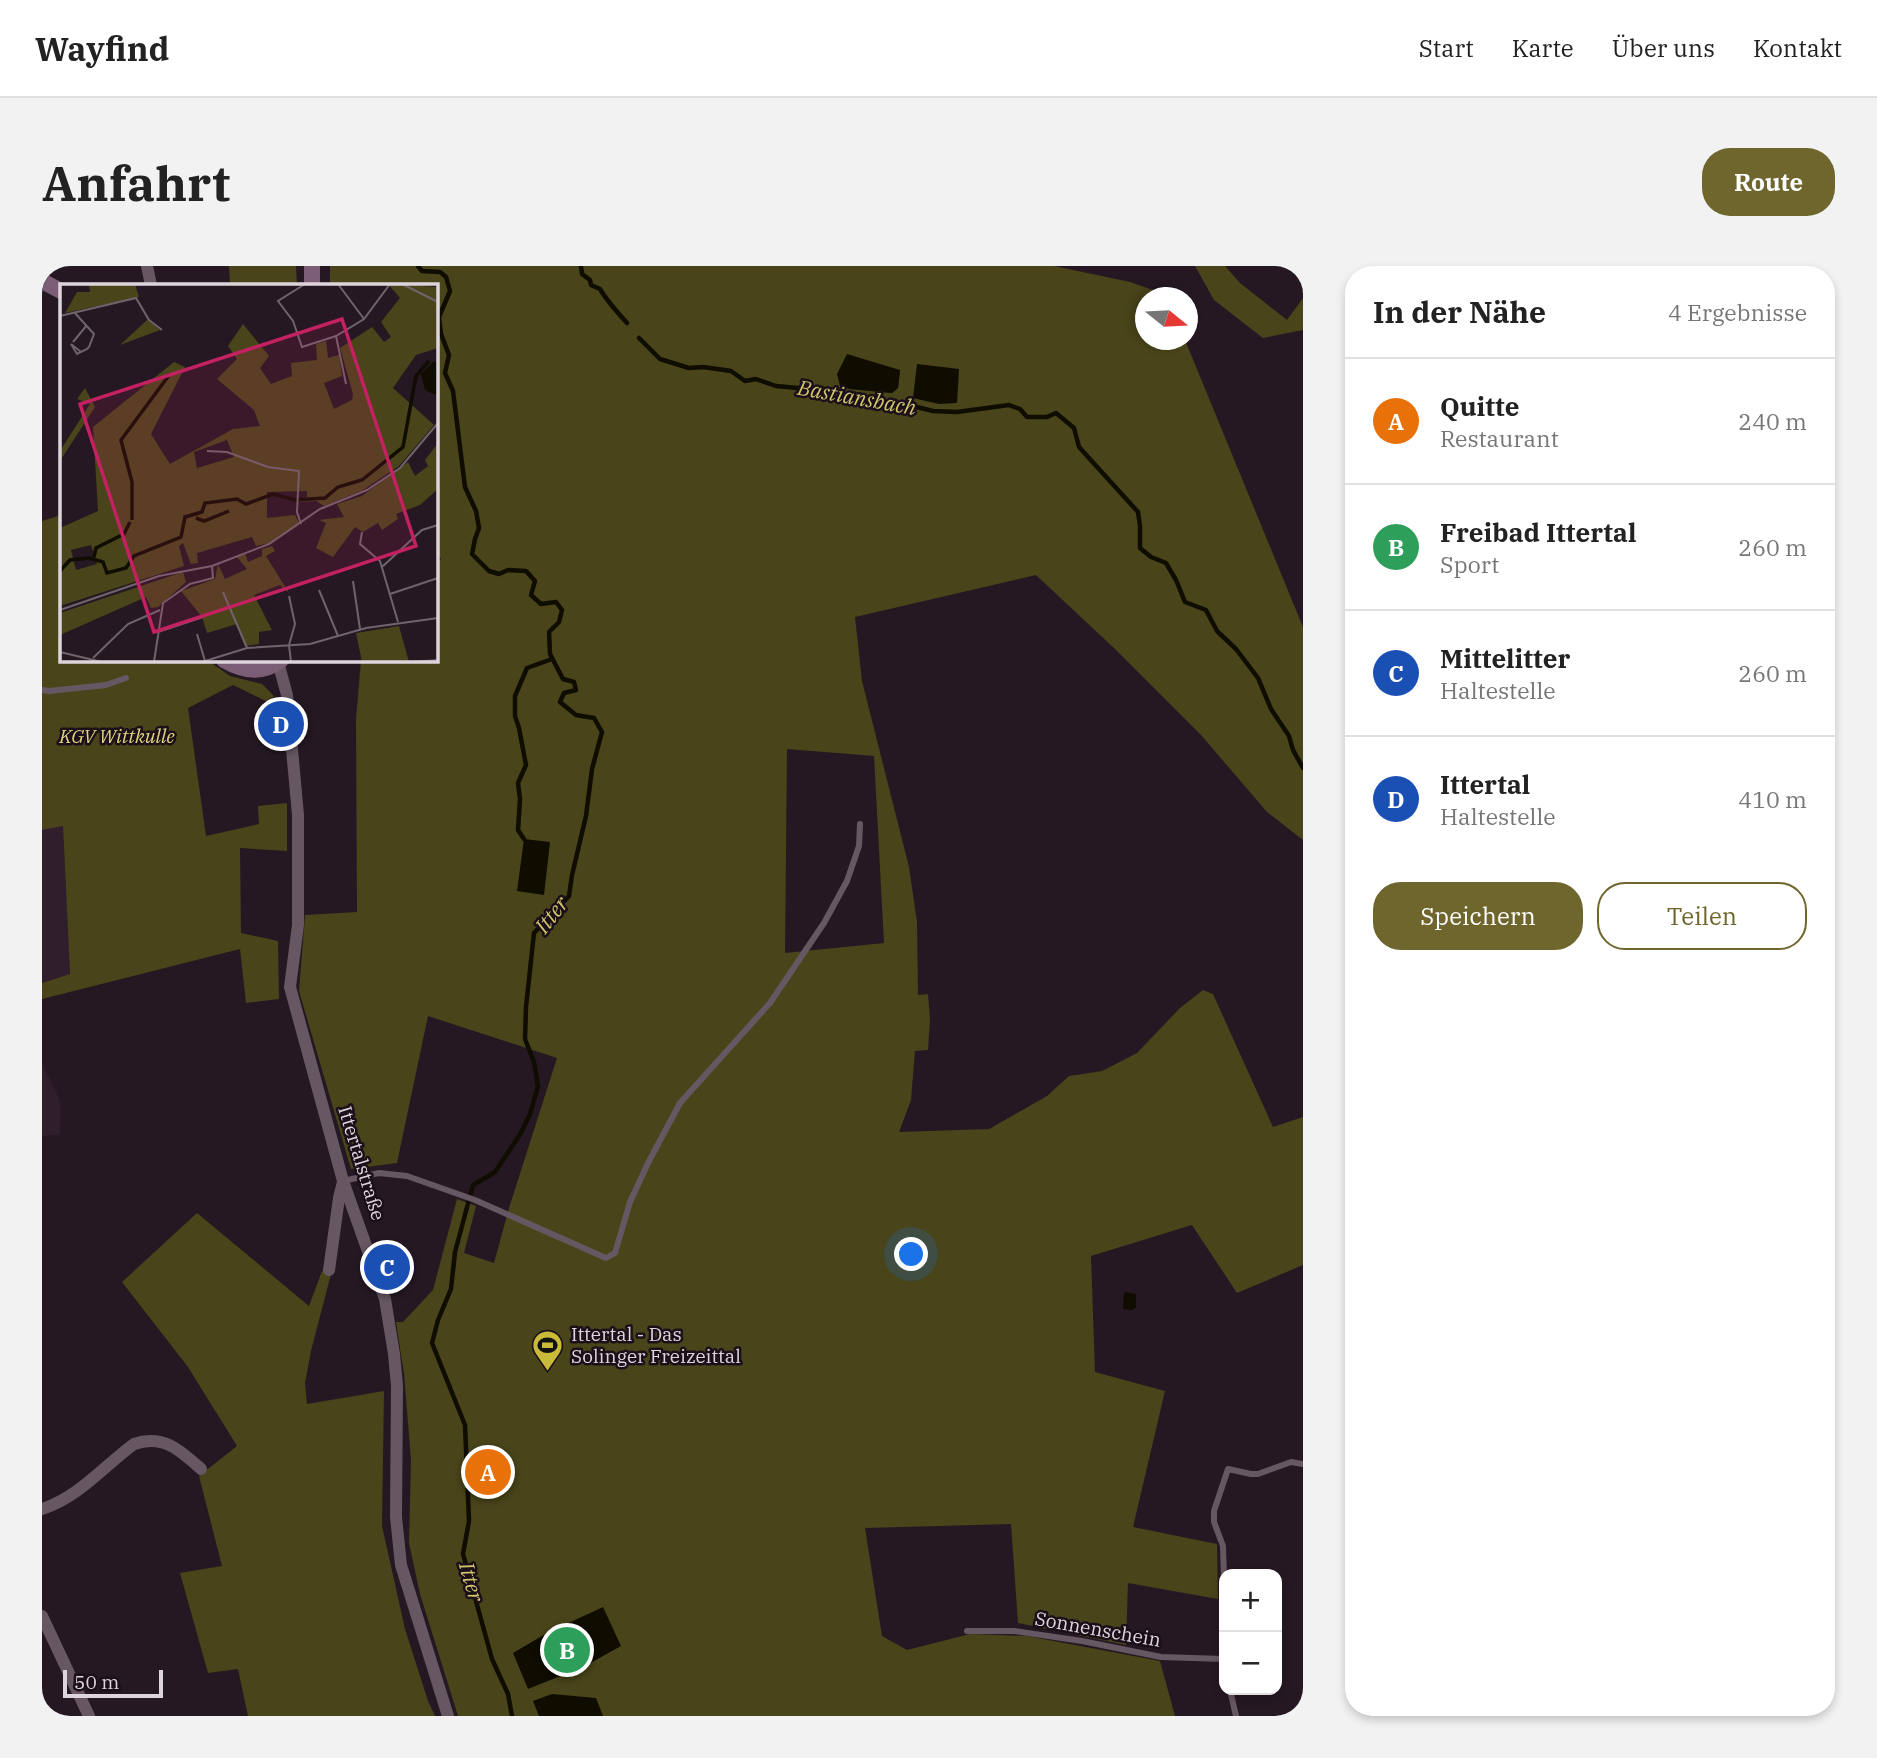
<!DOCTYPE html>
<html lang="de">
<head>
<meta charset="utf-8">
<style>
	body { margin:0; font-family:"IBM Plex Serif",serif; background:#f2f2f2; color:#222 }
	.controls { position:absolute; right:21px; bottom:21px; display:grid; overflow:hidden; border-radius:14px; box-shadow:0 4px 10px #0003 }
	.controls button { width:63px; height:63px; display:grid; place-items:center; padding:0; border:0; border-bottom:2px solid #e0e0e0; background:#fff; color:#222; font:35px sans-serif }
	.compass { position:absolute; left:1093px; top:21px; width:63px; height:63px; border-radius:50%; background:#fff; box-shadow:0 4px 10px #0003; rotate:108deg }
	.scale { position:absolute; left:21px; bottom:18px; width:100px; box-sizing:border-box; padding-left:7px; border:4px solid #ded5dc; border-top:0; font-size:19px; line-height:24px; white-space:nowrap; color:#ded5dc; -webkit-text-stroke:5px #1b0f19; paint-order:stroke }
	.you { position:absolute; left:870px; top:989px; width:24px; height:24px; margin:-18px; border:5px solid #fff; border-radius:50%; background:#1a73e8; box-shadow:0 0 0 10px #1a73e833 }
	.badge { display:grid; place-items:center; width:46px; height:46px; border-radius:50%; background:#6e662d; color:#fff; font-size:23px; font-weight:700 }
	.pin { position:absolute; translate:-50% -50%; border:4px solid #fff; box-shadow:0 2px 7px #0006 }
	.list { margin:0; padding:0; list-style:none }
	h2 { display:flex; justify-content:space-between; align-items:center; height:91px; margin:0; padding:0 28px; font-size:30px }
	h2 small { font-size:23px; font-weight:400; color:#767676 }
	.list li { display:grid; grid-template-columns:46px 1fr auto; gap:21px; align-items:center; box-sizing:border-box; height:126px; padding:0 28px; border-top:2px solid #e0e0e0 }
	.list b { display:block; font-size:26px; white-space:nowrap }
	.list p { margin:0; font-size:23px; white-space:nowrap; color:#767676 }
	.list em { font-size:23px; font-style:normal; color:#767676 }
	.actions { display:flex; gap:14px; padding:21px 28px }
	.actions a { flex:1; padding:16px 0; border:2px solid #6e662d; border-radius:28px; text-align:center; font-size:24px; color:#6e662d }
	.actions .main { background:#6e662d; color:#fff }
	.map { position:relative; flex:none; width:1261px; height:1450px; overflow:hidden; border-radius:28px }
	header { display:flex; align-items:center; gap:42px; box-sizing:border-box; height:98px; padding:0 35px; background:#fff; border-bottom:2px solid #e0e0e0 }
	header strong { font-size:33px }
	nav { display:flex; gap:38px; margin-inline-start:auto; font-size:24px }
	.intro { display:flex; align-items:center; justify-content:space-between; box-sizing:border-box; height:168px; padding:0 42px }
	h1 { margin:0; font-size:49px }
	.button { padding:18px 32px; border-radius:28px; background:#6e662d; color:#fff; font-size:24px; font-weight:700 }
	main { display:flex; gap:42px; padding:0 42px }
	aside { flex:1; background:#fff; border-radius:28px; box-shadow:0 4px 10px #0003 }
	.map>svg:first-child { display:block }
</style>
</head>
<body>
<header>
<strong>Wayfind</strong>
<nav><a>Start</a><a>Karte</a><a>Über uns</a><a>Kontakt</a></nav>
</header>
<div class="intro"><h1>Anfahrt</h1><a class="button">Route</a></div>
<main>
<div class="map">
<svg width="1261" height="1450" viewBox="0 0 1261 1450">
	<rect width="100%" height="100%" fill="#251822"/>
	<!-- built -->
	<g fill="#301e2d">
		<path d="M21 560 28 708 0 717V563Z"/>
		<path d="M0 798 19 837 18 868 0 870Z"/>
	</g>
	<!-- green -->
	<g fill="#494419" fill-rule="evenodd">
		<path d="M187 0H254L255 19H180L188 18Z"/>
		<path d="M288 0H1012L1088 16 1125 29 1126 31 1104 32V74H1143L1261 361V574L1225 546 1159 469 1073 383 994 309 813 351 820 415 867 601 875 656 876 729 886 728 888 753 886 784 873 785 869 834 857 866 947 863 1005 830 1027 810 1060 805 1095 787 1138 742 1161 724 1171 728 1231 861 1261 851V999L1195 1027 1150 959 1049 990 1053 1106 1123 1125 1091 1261 1175 1278 1176 1333 1086 1317 1084 1379 976 1357 969 1258 823 1262 840 1370 865 1384 928 1368 985 1370 1118 1395 1133 1450H416L378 1328 367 1277 369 1194 362 1108 354 1056H361L391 1024 415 933 434 940 422 987 452 997 467 942 515 792 386 750 355 897 309 903 257 725 263 649 315 646 314 453 319 394H394V294H399L394 281V19H288ZM858 104 856 122 850 127 808 123 798 120ZM745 483 832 490 842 677 743 687Z"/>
		<path d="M1153 0H1183L1198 17 1245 54 1261 32V64L1221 72 1172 34Z"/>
		<path d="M19 249V394H165L188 410 220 418 232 430 228 437 191 419 146 442 164 570 217 558 216 540 245 537V585L198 582 199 667 236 675 237 733 204 737 198 683 0 733V717L28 708 21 560 0 564V255Z"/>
		<path d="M155 947 267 1040 280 1005 289 1008 269 1085 263 1117 265 1138 342 1125 340 1260 363 1363 386 1435 393 1450H206L196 1403 166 1407 138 1307 180 1300 157 1210 195 1180 146 1101 80 1016Z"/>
	</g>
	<!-- water -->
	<g fill="#0f0c00">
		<path d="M805 88 858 104 856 122 850 127 808 123 798 120 795 108Z"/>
		<path d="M875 98 917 103 915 137 897 138 871 132Z"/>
		<path d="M482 573 508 576 502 629 475 625Z"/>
		<path d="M1084 1026 1094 1028V1041L1091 1044 1081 1043 1082 1027Z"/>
		<path d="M561 1341 579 1380 543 1400 486 1423 471 1387 505 1367Z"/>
		<path d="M510 1428 554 1432 561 1450H497L491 1435Z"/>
	</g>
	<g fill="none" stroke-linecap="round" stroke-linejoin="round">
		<!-- stream -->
		<g stroke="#0f0c00" stroke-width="4.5">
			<path d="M376 0 380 5 398 6 404 11 408 25 397 51 399 68 407 89 403 107 411 125 423 221 434 245 437 262 433 273 430 288 447 305 457 308 466 304 484 305 493 315 489 329 499 338 514 336 520 344 517 356 507 366 508 388 521 413 532 416 534 424 522 427 518 436 534 449 552 452 560 466 550 503 544 550 530 609 527 630 492 667 484 741 483 773 492 796 496 820 488 848 479 867 453 906 431 919 413 986 409 1023 396 1054 390 1077 423 1159 427 1255 421 1288 450 1393 466 1428 470 1450"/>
			<path d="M539 0 540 8 548 14 549 19 558 23C565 35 575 46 585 57"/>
			<path d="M597 72 618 93 647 102 661 101 689 105 703 115 714 113 734 120 767 123 786 132 862 138 891 145 915 146 967 139 978 143 985 151H1005L1014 147 1032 162 1037 181 1096 246 1098 260V282L1109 291 1124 297 1134 314 1143 336 1164 344 1175 365 1194 383 1216 412 1229 443 1247 470 1251 484 1261 502"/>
			<path d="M482 573 476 564 478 533 476 517 484 499 477 462 473 450V430L485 402 510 393"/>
		</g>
		<!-- lane -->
		<g stroke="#675763" stroke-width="6">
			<path d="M0 424 7 425 64 419 84 412"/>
			<path d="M301 915 337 907 365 910 433 934 564 992 573 987 588 936 606 897 638 837 728 737 782 657 805 615 817 580 818 558"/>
			<path d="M1182 1313 1181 1280 1172 1256V1245L1186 1203 1209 1208H1216L1249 1196 1261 1198"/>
			<path d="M1182 1351V1362"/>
			<path d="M925 1365H972L1040 1375 1119 1391 1182 1393"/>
			<path d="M1188 1424 1194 1450"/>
		</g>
		<!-- street -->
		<g stroke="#675763" stroke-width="12">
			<path d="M105 0 109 19"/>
			<path d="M236 396 245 429 256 549V659L248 721 301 915 343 1033 352 1088 355 1120 354 1251 359 1299 406 1450"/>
			<path d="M287 1004 297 932 301 916"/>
			<path d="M0 1243C36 1232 62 1200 92 1178 121 1168 138 1184 159 1203"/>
			<path d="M0 1350 47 1450"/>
		</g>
		<!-- secondary -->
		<g stroke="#7b5e75" stroke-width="16">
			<path d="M270 0V19"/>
			<path d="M0 15 19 25"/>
			<path d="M182 394C201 405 220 409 239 394"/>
		</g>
	</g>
	<!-- icons -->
	<defs>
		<symbol id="stadium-pin" viewBox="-11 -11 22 30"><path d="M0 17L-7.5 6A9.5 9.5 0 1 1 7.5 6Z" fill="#caba3a" stroke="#1b0f19"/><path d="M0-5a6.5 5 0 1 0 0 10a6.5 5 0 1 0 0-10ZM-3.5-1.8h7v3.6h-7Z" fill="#111"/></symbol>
	</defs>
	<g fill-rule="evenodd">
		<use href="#stadium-pin" x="488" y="1062" width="35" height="47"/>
	</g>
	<g text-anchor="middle" stroke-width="5" stroke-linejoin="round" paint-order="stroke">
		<!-- park labels -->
		<g font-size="19" font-style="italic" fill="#e1d67b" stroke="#1b0f19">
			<text x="75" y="477">KGV Wittkulle</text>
		</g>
		<!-- street labels -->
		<g font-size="19" fill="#ded5dc" stroke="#1b0f19">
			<text transform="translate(320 897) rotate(73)" y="7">Ittertalstraße</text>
			<text transform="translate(1056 1363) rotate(10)" y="7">Sonnenschein</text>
		</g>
		<!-- poi labels -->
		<g font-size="19" fill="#ded5dc" stroke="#1b0f19" text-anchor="start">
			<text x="529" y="1075">Ittertal - Das<tspan x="529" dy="22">Solinger Freizeittal</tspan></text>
		</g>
		<!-- water labels -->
		<g font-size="21" font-style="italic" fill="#d2c66c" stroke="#1b0f19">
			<text transform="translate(815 132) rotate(10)" y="7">Bastiansbach</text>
			<text transform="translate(510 649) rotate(-52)" y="7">Itter</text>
			<text transform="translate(429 1316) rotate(74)" y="7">Itter</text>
		</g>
	</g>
	<!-- overview -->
	<g transform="translate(18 18)">
		<rect width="378" height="378" fill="#251822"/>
		<path d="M29 0H75L79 13 5 29 17 8H30ZM328 0 378 3V64L356 71 333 104 374 141 339 182 303 206 264 222 256 217 238 218 247 213V207L207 208V234L235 231 239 239 210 259 196 262 192 253 137 269 138 279 131 280 123 259 119 262 124 282 0 322V244L38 227 33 143 114 78 125 83 91 150 110 180 173 145 200 142 194 126 157 95 177 75 168 62 183 40 209 72 200 84 211 100 232 92 231 79 257 76 256 60 266 57 268 74 279 71 282 92 264 99 274 125 292 116 293 110 280 64 312 43 324 58 331 53 321 38 340 14ZM167 156 174 173 137 184 134 168ZM31 261 37 280 16 286 11 266ZM87 36 100 46 60 61 86 37ZM25 104 35 123 0 177V167L30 120 17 115ZM378 159V205L360 221 336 230 338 235 322 246 318 239 303 248 295 243 273 273 256 264 266 239 259 236 284 233 277 220 302 212 348 178 355 192 368 182 365 176ZM212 262 215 267 206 272 229 309 220 301 194 311 212 346 199 348V360L185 362 177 340 147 349 142 333 121 307 155 295 158 280 165 295 187 285 176 272 185 269 188 278 202 272V265ZM123 288 126 298 98 323 91 324 86 313 0 351V329ZM339 342 349 378H302L296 349Z" fill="#494419" fill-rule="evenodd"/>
		<path d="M374 77 378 81 376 111 365 106 361 90Z" fill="#0f0c00"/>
		<path fill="none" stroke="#0f0c00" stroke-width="3.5" d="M136 234 144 237 169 227M72 236V198L61 156 110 90M34 273 36 264 64 250 70 238M0 287 10 276 29 274 43 278 47 289 66 284 74 272 121 253 125 233 142 228 145 219 177 215 186 220 213 210 235 216 265 214 278 203 302 196 343 163 356 92 369 77"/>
		<path fill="none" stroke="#6f646c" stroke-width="2" d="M245 0 218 17 233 37 242 63 276 52 304 35 330 0M278 0 304 35M342 0 378 18M14 28 34 50 29 63 27 65 17 70 11 60 21 68M0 32 76 14 89 36 102 46M276 52 286 100M13 58 27 41M0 98V126M147 167 167 168 208 183 239 187 237 228 241 240M302 248 300 260 320 277 338 338M152 282 209 260 260 225 307 206 340 184 378 139M322 283 362 246 378 241M293 297 300 345M259 306 278 352M163 308 187 364M330 310 378 294M229 312 235 340 229 361 231 378M0 326 99 292 152 282 153 294 130 300 103 319 94 378M98 348 143 333M137 350 145 377M0 368 42 378M33 374 68 340 100 326M142 378 187 364 250 360 306 344 378 334M353 378 378 376"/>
		<path fill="#c32161" fill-opacity="0.15" stroke="#c32161" stroke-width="3.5" d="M282 35 356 262 94 348 20 120Z"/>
		<rect width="378" height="378" fill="none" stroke="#ded5dc" stroke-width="3.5"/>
	</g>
</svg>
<div class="controls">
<button>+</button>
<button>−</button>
</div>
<svg class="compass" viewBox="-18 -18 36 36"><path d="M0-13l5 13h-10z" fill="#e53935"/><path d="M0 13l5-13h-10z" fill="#767676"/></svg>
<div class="scale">50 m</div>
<div class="you"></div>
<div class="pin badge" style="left:446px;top:1206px;background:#e8710a">A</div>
<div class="pin badge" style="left:525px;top:1384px;background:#2e9e5b">B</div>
<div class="pin badge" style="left:345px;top:1001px;background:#1a4fb4">C</div>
<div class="pin badge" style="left:239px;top:458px;background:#1a4fb4">D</div>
</div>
<aside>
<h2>In der Nähe<small>4 Ergebnisse</small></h2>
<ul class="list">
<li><span class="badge" style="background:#e8710a">A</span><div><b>Quitte</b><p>Restaurant</p></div><em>240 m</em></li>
<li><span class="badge" style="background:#2e9e5b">B</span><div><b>Freibad Ittertal</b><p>Sport</p></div><em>260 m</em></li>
<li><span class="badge" style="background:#1a4fb4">C</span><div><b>Mittelitter</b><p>Haltestelle</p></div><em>260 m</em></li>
<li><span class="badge" style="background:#1a4fb4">D</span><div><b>Ittertal</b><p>Haltestelle</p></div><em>410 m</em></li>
</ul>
<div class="actions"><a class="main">Speichern</a><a>Teilen</a></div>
</aside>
</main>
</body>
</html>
